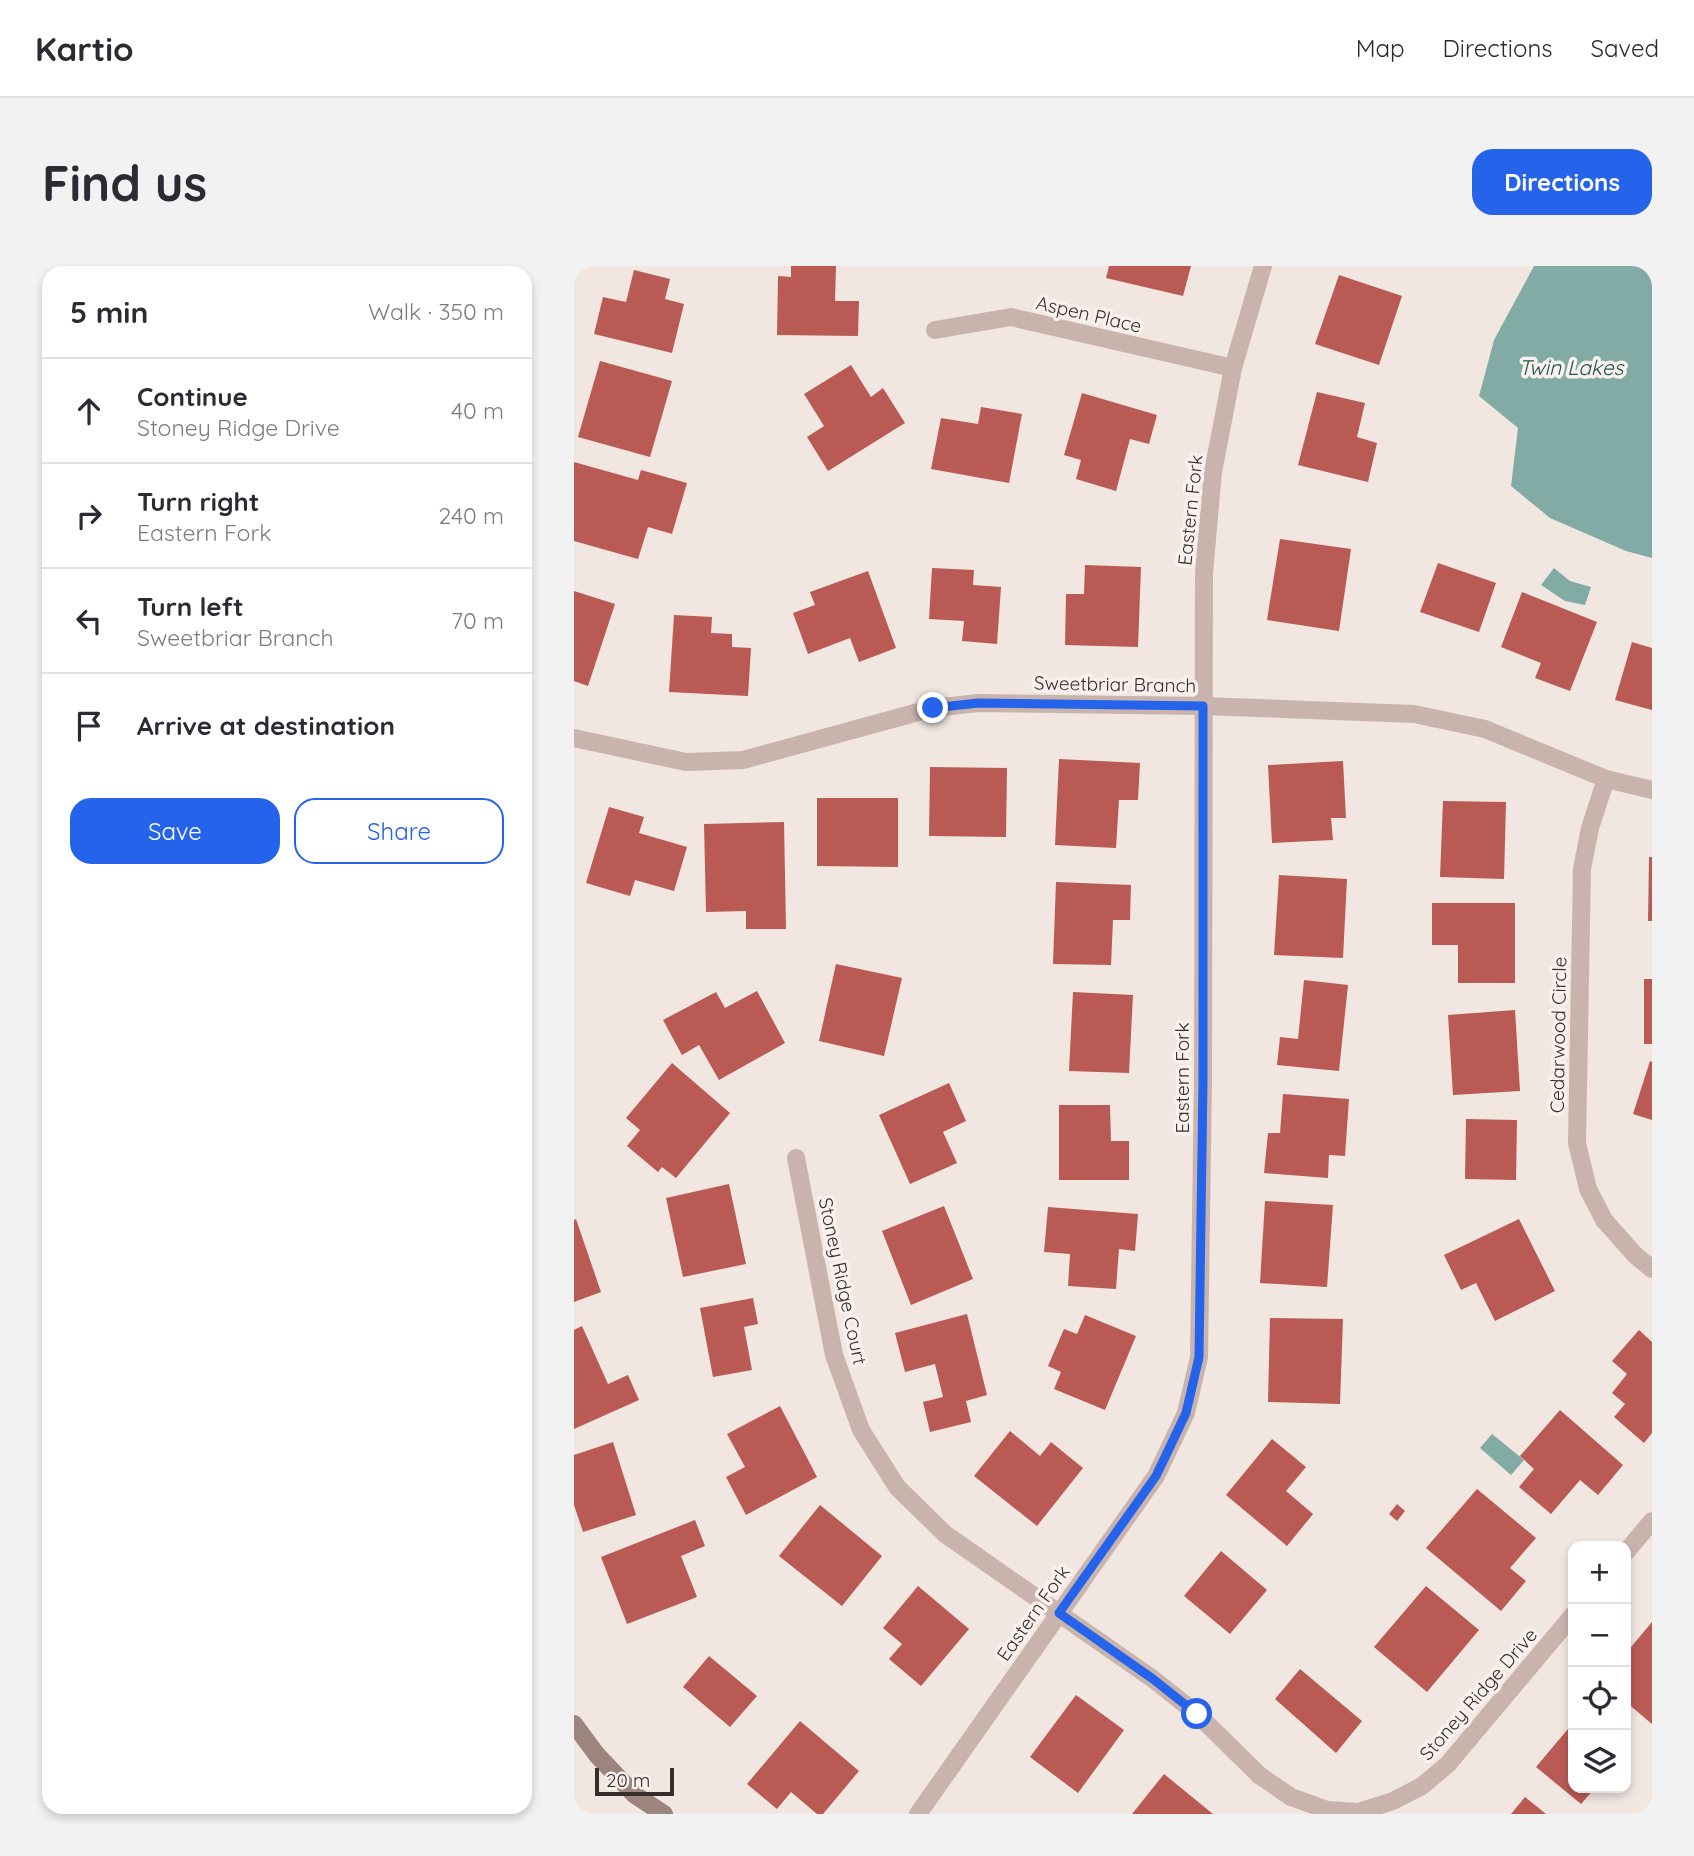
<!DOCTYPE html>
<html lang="en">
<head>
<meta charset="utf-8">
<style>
	body { margin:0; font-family:Quicksand,sans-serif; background:#f2f2f3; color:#2b2b33 }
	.controls { position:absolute; right:21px; bottom:21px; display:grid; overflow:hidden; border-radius:14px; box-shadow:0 4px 10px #0003 }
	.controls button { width:63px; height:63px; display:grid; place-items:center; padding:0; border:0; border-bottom:2px solid #e1e1e2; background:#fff; color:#2b2b33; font:35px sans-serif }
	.scale { position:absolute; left:21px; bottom:18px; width:79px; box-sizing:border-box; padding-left:7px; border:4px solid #372d2b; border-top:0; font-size:19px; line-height:24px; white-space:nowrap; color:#372d2b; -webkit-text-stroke:5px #f9f1ed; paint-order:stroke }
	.stop { position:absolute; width:21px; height:21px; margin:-16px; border:5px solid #2563eb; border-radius:50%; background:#fff }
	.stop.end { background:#2563eb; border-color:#fff; box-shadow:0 2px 7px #0008 }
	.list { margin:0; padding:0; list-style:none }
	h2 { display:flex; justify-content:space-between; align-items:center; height:91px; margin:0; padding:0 28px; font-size:30px }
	h2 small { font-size:23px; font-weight:400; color:#7c7c81 }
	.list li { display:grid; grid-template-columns:46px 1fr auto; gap:21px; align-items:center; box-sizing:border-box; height:105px; padding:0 28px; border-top:2px solid #e1e1e2 }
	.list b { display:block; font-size:26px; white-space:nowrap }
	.list p { margin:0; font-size:23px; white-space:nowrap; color:#7c7c81 }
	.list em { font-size:23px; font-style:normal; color:#7c7c81 }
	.actions { display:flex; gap:14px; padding:21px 28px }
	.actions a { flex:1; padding:16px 0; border:2px solid #2563eb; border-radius:21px; text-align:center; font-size:24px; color:#2563eb }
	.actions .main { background:#2563eb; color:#fff }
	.icon { flex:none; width:38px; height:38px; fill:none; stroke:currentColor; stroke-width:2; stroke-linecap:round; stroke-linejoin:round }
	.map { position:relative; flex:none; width:1078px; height:1548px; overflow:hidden; border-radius:21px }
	header { display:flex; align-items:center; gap:42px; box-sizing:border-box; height:98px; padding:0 35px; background:#fff; border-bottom:2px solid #e1e1e2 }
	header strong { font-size:33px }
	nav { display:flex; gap:38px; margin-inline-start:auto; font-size:24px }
	.intro { display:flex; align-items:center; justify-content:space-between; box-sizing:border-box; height:168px; padding:0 42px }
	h1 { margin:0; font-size:49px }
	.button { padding:18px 32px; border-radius:21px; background:#2563eb; color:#fff; font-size:24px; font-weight:700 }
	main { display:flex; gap:42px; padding:0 42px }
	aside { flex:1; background:#fff; border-radius:21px; box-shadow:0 4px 10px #0003 }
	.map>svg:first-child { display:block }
</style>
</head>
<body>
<header>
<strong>Kartio</strong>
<nav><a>Map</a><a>Directions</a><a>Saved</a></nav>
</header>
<div class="intro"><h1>Find us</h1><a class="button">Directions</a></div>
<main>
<aside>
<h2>5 min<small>Walk · 350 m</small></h2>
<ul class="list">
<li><svg class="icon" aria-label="ahead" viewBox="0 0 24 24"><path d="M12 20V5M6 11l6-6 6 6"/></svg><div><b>Continue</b><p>Stoney Ridge Drive</p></div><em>40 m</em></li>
<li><svg class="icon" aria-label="right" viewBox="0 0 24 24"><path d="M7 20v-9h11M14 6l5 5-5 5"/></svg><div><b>Turn right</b><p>Eastern Fork</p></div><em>240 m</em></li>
<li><svg class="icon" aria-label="left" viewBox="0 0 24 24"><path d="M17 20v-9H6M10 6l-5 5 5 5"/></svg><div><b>Turn left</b><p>Sweetbriar Branch</p></div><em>70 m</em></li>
<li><svg class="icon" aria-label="arrive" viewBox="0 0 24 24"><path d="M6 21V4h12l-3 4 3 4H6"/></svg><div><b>Arrive at destination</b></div></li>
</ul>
<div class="actions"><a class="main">Save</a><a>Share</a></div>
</aside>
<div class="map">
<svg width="1078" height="1548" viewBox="0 0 1078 1548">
	<rect width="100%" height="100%" fill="#f1e6e0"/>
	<!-- water -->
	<g fill="#82aba5">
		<path d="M960 0H1078V292L1052 285 976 252 937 220 944 162 905 130 920 74Z"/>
		<path d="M980 302 996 315 1017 321 1011 339 991 335 967 319Z"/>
		<path d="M918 1168 950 1194 937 1209 906 1182Z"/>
	</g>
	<!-- building -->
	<g fill="#ba5a55">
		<path d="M217 0H262L261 35H285L284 70 203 69 204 10 217 11Z"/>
		<path d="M535 0H617L609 30 532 12Z"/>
		<path d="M60 4 96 13 91 33 110 38 98 87 20 68 29 31 52 36Z"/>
		<path d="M765 9 828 30 805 99 741 78Z"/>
		<path d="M26 95 98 115 76 191 4 171Z"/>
		<path d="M277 99 297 131 309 122 331 157 254 205 233 171 250 160 230 128Z"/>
		<path d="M743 126 791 137 783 171 803 177 794 216 724 199Z"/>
		<path d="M508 127 583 149 575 178 556 173 542 225 502 213 507 194 490 189Z"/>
		<path d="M407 141 448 148 435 217 357 203 367 152 404 158Z"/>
		<path d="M0 196 64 214 67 204 113 217 98 268 74 261 64 293 0 275Z"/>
		<path d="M706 273 777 283 765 365 693 354Z"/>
		<path d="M864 297 922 317 905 366 846 346Z"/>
		<path d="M511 299 567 301 564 381 491 379 492 328H510Z"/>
		<path d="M358 302 400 304 399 319 427 321 423 378 388 375 390 355 355 353Z"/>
		<path d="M294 305 322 382 285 396 276 372 234 388 219 347 241 339 236 326Z"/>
		<path d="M0 325 41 338 14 420 0 415Z"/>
		<path d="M948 326 1023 356 996 425 961 412 967 397 927 381Z"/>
		<path d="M100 349 138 351 137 367 158 368V381L177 382 174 430 95 426Z"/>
		<path d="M1058 376 1078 382V444L1041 434Z"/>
		<path d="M485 493 566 497 564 534H545L542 582 481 579Z"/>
		<path d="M769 495 772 552H757L759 574 698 577 694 499Z"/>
		<path d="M356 501 433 502 432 571 355 570Z"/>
		<path d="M243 532H324V601L243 600Z"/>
		<path d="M869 535 932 536 930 613 866 611Z"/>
		<path d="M35 541 70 551 65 567 113 581 100 625 61 614 56 630 12 617Z"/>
		<path d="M210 556 212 663H172V645L132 646 130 558Z"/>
		<path d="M1075 591H1078V655H1074Z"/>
		<path d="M705 609 773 613 769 692 700 689Z"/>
		<path d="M482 616 557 619 556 654H539L537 699 479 698Z"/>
		<path d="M858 637H941V717H884V679H858Z"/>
		<path d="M262 698 328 712 310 790 245 775Z"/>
		<rect x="1070" y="713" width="8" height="65"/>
		<path d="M730 714 774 719 765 805 703 799 706 771 724 773Z"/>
		<path d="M183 725 211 777 145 814 125 779 108 789 89 754 142 726 151 742Z"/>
		<path d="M499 726 559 729 555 807 495 805Z"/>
		<path d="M941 744 946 825 879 829 874 749Z"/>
		<path d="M1076 795 1078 796V854L1059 848Z"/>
		<path d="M98 797 156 847 102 912 88 901 84 906 53 880 66 864 52 852Z"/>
		<path d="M375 817 392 855 369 866 383 897 336 918 305 849Z"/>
		<path d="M709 828 775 833 771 890 755 889 754 912 690 907 694 867H706Z"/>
		<path d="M485 839H536L537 875H555V914H485Z"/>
		<path d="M892 853 943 854 942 914 891 913Z"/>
		<path d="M155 918 172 998 109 1011 92 932Z"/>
		<path d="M691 935 759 939 753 1021 686 1017Z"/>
		<path d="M370 940 399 1013 337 1039 308 965Z"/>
		<path d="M474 941 564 948 561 985 545 983 542 1023 494 1020 496 988 470 986Z"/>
		<path d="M2 953 27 1026 0 1036V954Z"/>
		<path d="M945 953 981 1025 921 1055 902 1017 887 1024 870 989Z"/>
		<path d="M179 1032 184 1058 170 1061 178 1104 139 1111 126 1042Z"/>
		<path d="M393 1048 413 1129 392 1135 397 1156 356 1166 349 1136 369 1131 361 1098 331 1106 321 1067Z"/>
		<path d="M511 1049 562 1070 531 1144 480 1123 487 1106 474 1100 490 1063 503 1068Z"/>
		<path d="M696 1052 769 1053 766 1138 694 1136Z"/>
		<path d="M8 1060 34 1118 54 1109 65 1134 0 1163V1064Z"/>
		<path d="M1065 1064 1078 1076V1167L1070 1177 1040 1151 1051 1138 1038 1127 1053 1108 1038 1095Z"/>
		<path d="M206 1140 243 1211 172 1249 152 1211 171 1201 153 1168Z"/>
		<path d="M986 1144 1049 1199 1024 1229 1006 1214 977 1248 945 1221 960 1203 946 1190Z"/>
		<path d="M436 1165 466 1190 477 1176 509 1202 463 1260 400 1210Z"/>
		<path d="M698 1173 732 1201 712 1225 739 1248 713 1280 652 1229Z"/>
		<path d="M39 1176 62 1249 9 1266 0 1239V1189Z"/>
		<path d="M903 1223 962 1272 936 1302 952 1315 927 1345 852 1282Z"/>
		<path d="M823 1238 831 1245 823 1255 815 1248Z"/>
		<path d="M246 1239 308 1290 268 1340 205 1290Z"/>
		<path d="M121 1254 131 1280 107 1290 123 1331 53 1358 27 1291Z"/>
		<path d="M647 1285 693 1324 656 1368 610 1330Z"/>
		<path d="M344 1320 395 1363 347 1420 315 1393 328 1378 309 1362Z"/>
		<path d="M852 1320 905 1364 853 1426 800 1381Z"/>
		<path d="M1078 1356V1458L1052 1436V1387Z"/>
		<path d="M135 1390 183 1430 156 1461 109 1421Z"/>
		<path d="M726 1403 788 1455 762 1487 701 1433Z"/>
		<path d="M502 1429 550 1464 504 1527 456 1491Z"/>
		<path d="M226 1455 285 1505 249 1548H243L217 1526 203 1543 173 1518Z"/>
		<path d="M999 1457V1522H1021L1007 1538 962 1501Z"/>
		<path d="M590 1508 639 1548H558Z"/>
		<path d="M951 1531 972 1548H937Z"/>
	</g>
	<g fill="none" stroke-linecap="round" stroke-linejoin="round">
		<!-- street -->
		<g stroke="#c8b4ad" stroke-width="18">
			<path d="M361 64 437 51 659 102"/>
			<path d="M0 472 112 496 169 494 359 442 404 437 629 440 840 448 911 463 1032 513 1078 524"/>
			<path d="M1032 513 1016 562 1008 603 1003 877 1014 923 1030 954 1061 989 1078 1003"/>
			<path d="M222 892 260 1089 287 1164 323 1221 371 1268 579 1413 623 1448 685 1509 717 1531 753 1544 784 1546 819 1535 848 1520 874 1498 999 1349"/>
			<path d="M1052 1286 1078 1255"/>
			<path d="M344 1548 582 1210 612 1147 625 1091 629 814 630 307 639 206 659 102 689 0"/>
		</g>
		<!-- secondary -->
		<path stroke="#9c847f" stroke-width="18" d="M0 1458 23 1489 61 1529 90 1548"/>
	</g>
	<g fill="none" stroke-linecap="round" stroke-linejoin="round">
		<!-- route -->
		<path stroke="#2563eb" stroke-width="9" d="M359 442 404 437 629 440V814L625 1091 612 1147 582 1210 485 1347 579 1413 623 1448"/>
	</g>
	<g text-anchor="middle" stroke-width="7" stroke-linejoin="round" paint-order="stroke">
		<!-- street labels -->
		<g font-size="19" fill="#372d2b" stroke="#f9f1ed">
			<text transform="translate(515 48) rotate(13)" y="7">Aspen Place</text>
			<text transform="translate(616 244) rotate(-84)" y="7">Eastern Fork</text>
			<text transform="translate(541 418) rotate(1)" y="7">Sweetbriar Branch</text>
			<text transform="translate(984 769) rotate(-89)" y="7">Cedarwood Circle</text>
			<text transform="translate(608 812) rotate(-90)" y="7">Eastern Fork</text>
			<text transform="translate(269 1015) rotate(78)" y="7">Stoney Ridge Court</text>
			<text transform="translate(459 1347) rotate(-55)" y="7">Eastern Fork</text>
			<text transform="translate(904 1428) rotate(-49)" y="7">Stoney Ridge Drive</text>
		</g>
		<!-- water labels -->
		<g font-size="21" font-style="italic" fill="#24554f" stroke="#f9f1ed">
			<text x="997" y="109">Twin Lakes</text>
		</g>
	</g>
</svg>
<div class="controls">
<button>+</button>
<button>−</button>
<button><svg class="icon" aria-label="locate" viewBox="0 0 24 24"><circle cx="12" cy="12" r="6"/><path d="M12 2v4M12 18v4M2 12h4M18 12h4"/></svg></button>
<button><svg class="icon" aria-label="layers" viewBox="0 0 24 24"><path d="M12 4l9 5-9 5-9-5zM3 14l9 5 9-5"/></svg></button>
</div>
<div class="scale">20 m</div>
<div class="stop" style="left:623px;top:1448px"></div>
<div class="stop end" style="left:359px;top:442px"></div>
</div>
</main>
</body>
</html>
